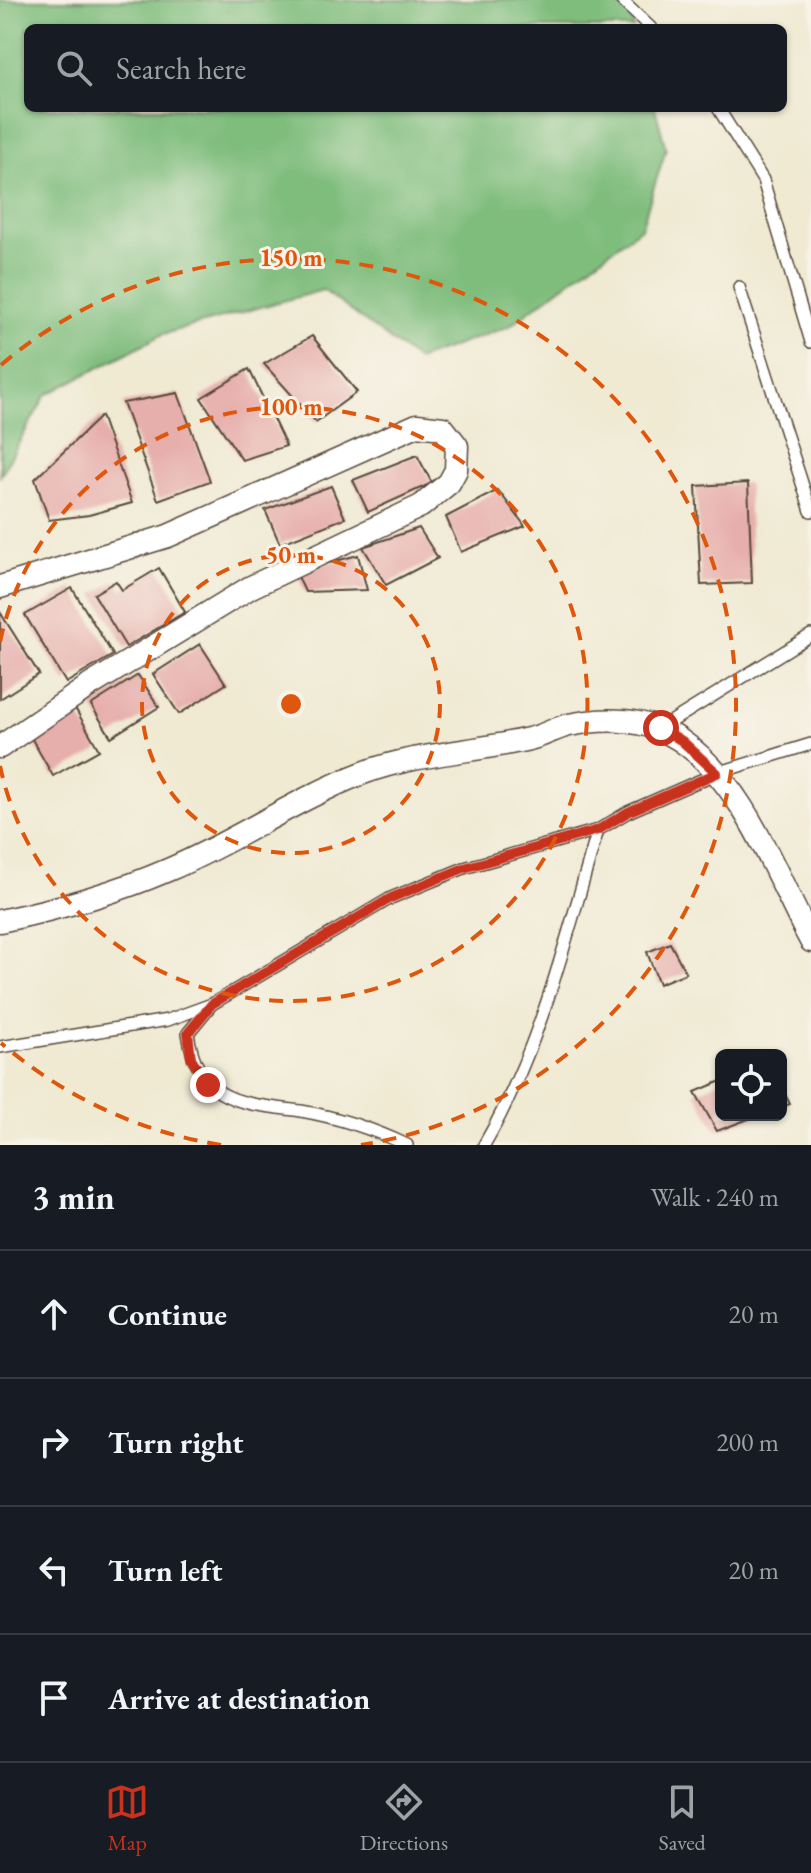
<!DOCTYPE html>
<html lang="en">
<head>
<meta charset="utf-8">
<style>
	body { margin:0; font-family:"EB Garamond",serif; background:#242831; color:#f1f3f6 }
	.controls { position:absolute; right:24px; bottom:24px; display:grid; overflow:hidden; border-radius:12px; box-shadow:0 2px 6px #0004 }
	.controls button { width:72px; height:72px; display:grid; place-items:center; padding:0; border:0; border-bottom:2px solid #363941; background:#171b24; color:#f1f3f6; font:40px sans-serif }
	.stop { position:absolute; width:24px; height:24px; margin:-18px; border:6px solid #c8321e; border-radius:50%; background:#fff }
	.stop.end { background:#c8321e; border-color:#fff; box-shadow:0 2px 8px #0008 }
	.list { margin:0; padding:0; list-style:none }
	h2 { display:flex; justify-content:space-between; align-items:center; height:104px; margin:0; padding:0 32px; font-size:34px }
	h2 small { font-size:26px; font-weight:400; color:#9ea1a6 }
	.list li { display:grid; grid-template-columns:52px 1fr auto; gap:24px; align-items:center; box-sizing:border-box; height:128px; padding:0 32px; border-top:2px solid #363941 }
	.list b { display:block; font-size:30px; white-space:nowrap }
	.list em { font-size:26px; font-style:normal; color:#9ea1a6 }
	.icon { flex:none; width:44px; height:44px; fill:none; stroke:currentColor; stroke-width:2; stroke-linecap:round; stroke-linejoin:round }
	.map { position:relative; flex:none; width:811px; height:1145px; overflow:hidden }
	.search { position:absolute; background:#171b24; box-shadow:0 2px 6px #0004; left:24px; right:24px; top:24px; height:88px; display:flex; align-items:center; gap:20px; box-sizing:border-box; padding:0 28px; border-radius:12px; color:#9ea1a6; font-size:30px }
	.sheet { height:616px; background:#171b24 }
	nav { display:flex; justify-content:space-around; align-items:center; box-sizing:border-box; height:112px; border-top:2px solid #363941; background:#171b24; font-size:22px; color:#9ea1a6 }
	nav a { display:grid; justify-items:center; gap:4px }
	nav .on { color:#c8321e }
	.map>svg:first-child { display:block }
</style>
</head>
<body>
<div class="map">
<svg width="811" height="1145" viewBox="0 0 811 1145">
	<rect width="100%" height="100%" fill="#f7f3e8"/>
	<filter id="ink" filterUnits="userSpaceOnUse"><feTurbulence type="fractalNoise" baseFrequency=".0125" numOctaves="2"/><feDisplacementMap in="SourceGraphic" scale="16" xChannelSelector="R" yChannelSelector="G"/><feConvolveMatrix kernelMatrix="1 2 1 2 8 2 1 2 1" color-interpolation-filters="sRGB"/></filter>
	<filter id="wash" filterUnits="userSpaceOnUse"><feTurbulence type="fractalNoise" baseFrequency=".006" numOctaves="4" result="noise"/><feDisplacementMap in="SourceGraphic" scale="32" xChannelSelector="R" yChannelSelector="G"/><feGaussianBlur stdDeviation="1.8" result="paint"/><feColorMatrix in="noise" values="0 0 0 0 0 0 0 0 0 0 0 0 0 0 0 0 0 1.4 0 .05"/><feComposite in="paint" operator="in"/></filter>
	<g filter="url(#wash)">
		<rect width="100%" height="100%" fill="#f0ead3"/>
		<!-- forest -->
		<path fill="#7fbd7d" stroke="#5d744e" stroke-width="2" d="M0 0H610L629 11 634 28H28V108H655L666 149 641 228 509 326 417 360 323 290 163 334 46 395 0 476Z"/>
		<g id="blocks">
			<!-- building -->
			<g fill="#e7afac">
				<path d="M312 336 357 392 316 422 264 364Z"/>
				<path d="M249 369 286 446 242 460 201 398Z"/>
				<path d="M178 393 210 481 158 500 123 403Z"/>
				<path d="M101 416 132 503 89 515 49 520 35 479Z"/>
				<path d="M417 455 432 483 368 512 353 480Z"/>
				<path d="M748 483 752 583 701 585 696 486Z"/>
				<path d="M331 486 345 518 280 544 265 510Z"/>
				<path d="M498 490 525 526 461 552 446 517Z"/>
				<path d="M419 528 438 558 386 585 363 547Z"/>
				<path d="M358 555 367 590 305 592 296 572Z"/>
				<path d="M159 568 185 612 126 647 94 594 116 581 122 590Z"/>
				<path d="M72 588 113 655 66 683 25 615Z"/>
				<path d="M0 612 39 674 0 699Z"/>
				<path d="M200 644 226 684 179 714 153 674Z"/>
				<path d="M138 675 159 707 111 737 91 705Z"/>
				<path d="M75 708 99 750 53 776 29 734Z"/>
				<path d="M670 943 686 973 659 984 647 952Z"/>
				<path d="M721 1081V1115H759L717 1131 695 1092Z"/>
				<path d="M781 1087 790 1104 781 1107Z"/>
			</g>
		</g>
	</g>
	<g filter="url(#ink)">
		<use href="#blocks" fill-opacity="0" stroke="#564739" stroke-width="2"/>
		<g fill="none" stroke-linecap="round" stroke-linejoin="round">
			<defs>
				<g id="service">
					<path d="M621 0 651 28"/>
					<path d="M718 108 763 180 811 342"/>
					<path d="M739 287 811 511"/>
					<path d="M661 728 811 635"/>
					<path d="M211 1005 188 1033C198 1104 242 1103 301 1111 336 1117 375 1130 407 1145"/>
					<path d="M0 1047 168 1020 212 1004 391 898 464 868 598 830 628 812 717 773 811 744"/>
					<path d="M484 1145C541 1047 566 938 598 830"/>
				</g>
				<g id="minor">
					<path d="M0 587 168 536 417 425 443 428 457 446 456 470 449 483 421 506 251 587 89 686 0 747"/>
					<path d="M0 921C57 909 115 893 168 870 235 842 295 799 363 773 417 753 474 752 529 739 543 736 556 728 569 725 606 717 648 718 680 740 746 785 774 873 811 941"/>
				</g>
			</defs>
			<!-- service casing -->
			<use href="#service" stroke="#564739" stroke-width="14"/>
			<!-- minor casing -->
			<use href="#minor" stroke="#564739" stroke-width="25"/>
			<!-- service -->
			<use href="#service" stroke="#fff" stroke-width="11"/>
			<!-- minor -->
			<use href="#minor" stroke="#fff" stroke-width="22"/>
		</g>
	</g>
	<g fill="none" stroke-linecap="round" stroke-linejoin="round" filter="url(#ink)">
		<!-- route -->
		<path stroke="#c8321e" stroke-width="10" d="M208 1085 191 1058 188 1033 212 1004 391 898 464 868 598 830 628 812 717 773 682 741 661 728"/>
	</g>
	<!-- distance rings -->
	<g fill="none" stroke="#df570d" stroke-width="4" stroke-dasharray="14 10">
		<circle cx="291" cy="704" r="149"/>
		<path d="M0 642A297 297 0 1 1 0 766"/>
		<path d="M221 1145A446 446 0 0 1 1 1043M1 365A446 446 0 1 1 361 1145"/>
	</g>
	<circle cx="291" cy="704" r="12" fill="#df570d" stroke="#f7f3e8" stroke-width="4"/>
	<g font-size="24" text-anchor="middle" font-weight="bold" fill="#df570d" stroke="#f7f3e8" stroke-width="6" stroke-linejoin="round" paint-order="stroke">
		<text x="291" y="266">150 m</text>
		<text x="291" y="415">100 m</text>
		<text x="291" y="563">50 m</text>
	</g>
</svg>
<div class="controls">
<button><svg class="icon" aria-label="locate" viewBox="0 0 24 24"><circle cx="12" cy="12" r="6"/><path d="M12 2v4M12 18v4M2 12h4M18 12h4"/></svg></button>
</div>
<div class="stop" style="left:661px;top:728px"></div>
<div class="stop end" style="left:208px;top:1085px"></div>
<div class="search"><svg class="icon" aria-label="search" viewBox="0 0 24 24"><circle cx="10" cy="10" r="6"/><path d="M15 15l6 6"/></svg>Search here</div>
</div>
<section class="sheet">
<h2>3 min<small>Walk · 240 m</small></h2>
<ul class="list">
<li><svg class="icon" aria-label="ahead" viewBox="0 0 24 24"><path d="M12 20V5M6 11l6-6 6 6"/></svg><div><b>Continue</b></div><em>20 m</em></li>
<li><svg class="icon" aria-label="right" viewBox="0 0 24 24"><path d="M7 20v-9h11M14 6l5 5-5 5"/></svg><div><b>Turn right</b></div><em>200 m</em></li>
<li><svg class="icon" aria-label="left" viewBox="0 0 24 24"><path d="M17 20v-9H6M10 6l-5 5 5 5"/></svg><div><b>Turn left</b></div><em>20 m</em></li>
<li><svg class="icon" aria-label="arrive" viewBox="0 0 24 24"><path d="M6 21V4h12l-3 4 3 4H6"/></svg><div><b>Arrive at destination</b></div></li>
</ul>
</section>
<nav>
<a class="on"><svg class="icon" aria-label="map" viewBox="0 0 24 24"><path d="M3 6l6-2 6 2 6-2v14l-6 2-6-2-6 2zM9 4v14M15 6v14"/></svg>Map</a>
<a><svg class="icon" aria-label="directions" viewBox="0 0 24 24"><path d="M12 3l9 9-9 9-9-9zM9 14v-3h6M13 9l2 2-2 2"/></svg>Directions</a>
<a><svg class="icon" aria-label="saved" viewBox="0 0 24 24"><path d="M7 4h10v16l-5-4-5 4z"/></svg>Saved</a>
</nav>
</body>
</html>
